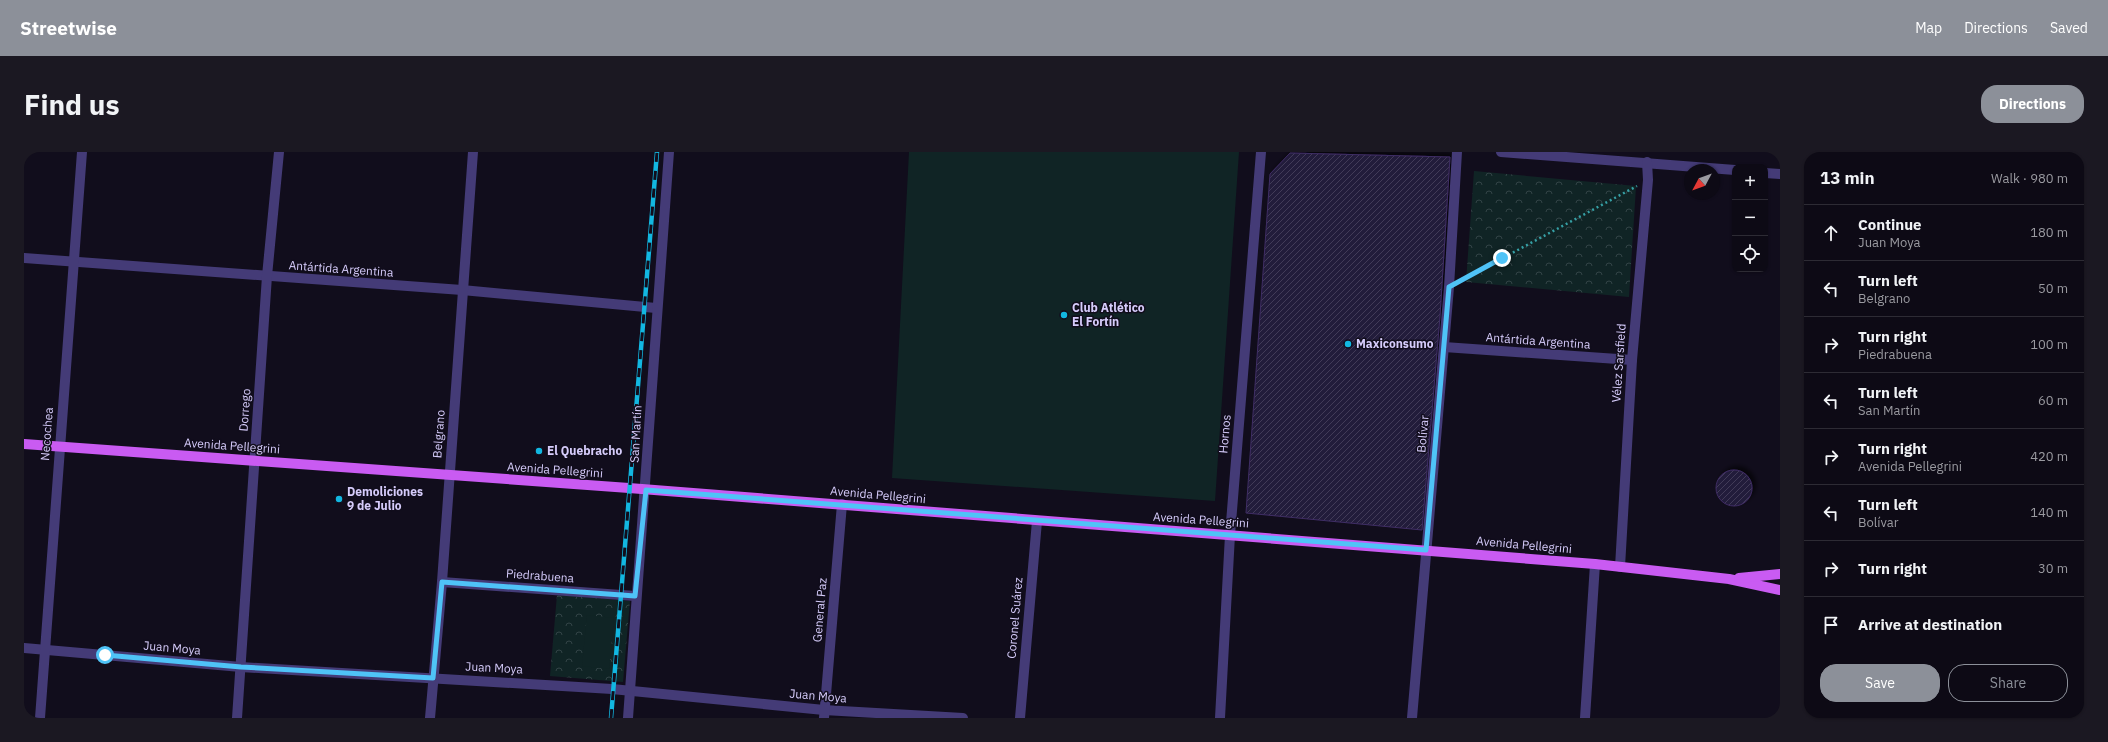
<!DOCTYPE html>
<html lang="en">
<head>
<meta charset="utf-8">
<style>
	body { margin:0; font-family:"IBM Plex Sans",sans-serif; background:#1b1822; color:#f1f3f6 }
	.controls { position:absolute; right:12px; top:12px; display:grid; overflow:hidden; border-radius:8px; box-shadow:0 1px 3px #0004 }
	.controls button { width:36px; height:36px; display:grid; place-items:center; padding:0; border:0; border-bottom:1px solid #2d2b34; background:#0d0a15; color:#f1f3f6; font:20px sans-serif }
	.compass { position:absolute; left:1660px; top:12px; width:36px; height:36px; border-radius:50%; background:#0d0a15; box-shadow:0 1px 3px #0004; rotate:229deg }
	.stop { position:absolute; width:12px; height:12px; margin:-9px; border:3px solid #4fc3f7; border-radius:50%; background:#fff }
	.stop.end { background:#4fc3f7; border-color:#fff; box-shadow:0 1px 4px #0008 }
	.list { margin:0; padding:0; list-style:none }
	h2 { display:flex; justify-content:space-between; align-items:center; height:52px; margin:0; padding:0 16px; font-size:17px }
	h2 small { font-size:13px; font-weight:400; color:#9a9aa0 }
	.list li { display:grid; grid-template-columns:26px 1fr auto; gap:12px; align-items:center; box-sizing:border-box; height:56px; padding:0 16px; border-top:1px solid #2d2b34 }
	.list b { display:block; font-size:15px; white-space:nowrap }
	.list p { margin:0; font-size:13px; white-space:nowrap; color:#9a9aa0 }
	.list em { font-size:13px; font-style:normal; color:#9a9aa0 }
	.actions { display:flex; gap:8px; padding:12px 16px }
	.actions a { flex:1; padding:9px 0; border:1px solid #8c9099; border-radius:16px; text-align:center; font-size:14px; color:#8c9099 }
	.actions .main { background:#8c9099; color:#fff }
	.icon { flex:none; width:22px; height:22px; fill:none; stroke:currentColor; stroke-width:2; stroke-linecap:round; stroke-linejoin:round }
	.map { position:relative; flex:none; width:1756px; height:566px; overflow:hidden; border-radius:16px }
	header { display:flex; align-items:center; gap:24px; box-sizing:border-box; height:56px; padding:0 20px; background:#8c9099; color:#fff }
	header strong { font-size:19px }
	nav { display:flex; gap:22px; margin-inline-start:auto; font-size:14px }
	.intro { display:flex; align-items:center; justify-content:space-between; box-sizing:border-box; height:96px; padding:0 24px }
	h1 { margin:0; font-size:28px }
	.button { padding:10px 18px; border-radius:16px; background:#8c9099; color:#fff; font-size:14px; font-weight:700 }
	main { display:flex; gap:24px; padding:0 24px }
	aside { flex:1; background:#0d0a15; border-radius:16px; box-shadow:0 1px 3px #0004 }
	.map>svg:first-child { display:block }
</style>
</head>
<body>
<header>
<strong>Streetwise</strong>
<nav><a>Map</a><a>Directions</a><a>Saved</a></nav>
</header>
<div class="intro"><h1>Find us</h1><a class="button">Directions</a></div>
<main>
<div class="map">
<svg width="1756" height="566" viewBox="0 0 1756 566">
	<defs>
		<pattern id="forest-crowns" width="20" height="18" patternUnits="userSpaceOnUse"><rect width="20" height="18" fill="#102425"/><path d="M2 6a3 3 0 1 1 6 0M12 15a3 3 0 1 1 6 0" fill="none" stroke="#324346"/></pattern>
		<pattern id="building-hatch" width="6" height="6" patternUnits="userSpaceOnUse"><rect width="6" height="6" fill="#241a3b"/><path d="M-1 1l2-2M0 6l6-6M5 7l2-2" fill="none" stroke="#433a58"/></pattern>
		<filter id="shadow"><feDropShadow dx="3.5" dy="-3.5" stdDeviation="2" flood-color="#0009"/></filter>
	</defs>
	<rect width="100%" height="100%" fill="#110d1c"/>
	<!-- forest -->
	<g fill="url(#forest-crowns)">
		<path d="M1450 19 1612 34 1605 145 1442 130Z"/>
		<path d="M533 443 606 449 599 530 526 524Z"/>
	</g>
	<!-- pitch -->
	<g fill="#102425">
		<path d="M885 0H1215L1191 349 868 326Z"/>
		<path d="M563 463 590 466 585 517 558 514Z"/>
	</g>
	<!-- building -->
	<g fill="url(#building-hatch)" stroke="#3f2e65" filter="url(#shadow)">
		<path d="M1266 1 1426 5 1416 164 1398 378 1222 361 1246 22Z"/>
		<circle cx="1710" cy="336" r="18"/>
	</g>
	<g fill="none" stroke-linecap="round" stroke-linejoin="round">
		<!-- path -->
		<path stroke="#36a0a5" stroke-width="2.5" stroke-dasharray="2 3" stroke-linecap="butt" d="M1436 129 1613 34"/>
		<!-- minor -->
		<g stroke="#443b77" stroke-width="10">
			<path d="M1477 0 1711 18"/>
			<path d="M1741 21 1756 22"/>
			<path d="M0 106 438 138 632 156"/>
			<path d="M1420 195 1608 208"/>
			<path d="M1596 415 1608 208 1624 28 1623 10"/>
			<path d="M418 430 611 444"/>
			<path d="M0 496 217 515 588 537 800 558 939 566"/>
			<path d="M16 566 58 0"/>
			<path d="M213 566 243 124 255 0"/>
			<path d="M406 566 418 430 449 0"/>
			<path d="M604 566 645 0"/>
			<path d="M800 566 818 352"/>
			<path d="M996 566 1013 369"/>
			<path d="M1196 566 1206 383 1237 0"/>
			<path d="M1388 566 1425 135 1433 0"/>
			<path d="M1561 566 1571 412"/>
		</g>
		<!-- major -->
		<g stroke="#c95bf2" stroke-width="10">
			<path d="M0 292 605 336 1571 412 1705 427 1756 438"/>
			<path d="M1715 426 1756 422"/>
		</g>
		<defs>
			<path id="rail" d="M587 566 633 0"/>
		</defs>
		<!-- rail casing -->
		<use href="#rail" stroke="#12b7e1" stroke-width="4.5"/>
		<!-- rail -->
		<use href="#rail" stroke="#110d1c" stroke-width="3" stroke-dasharray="9" stroke-linecap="butt"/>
	</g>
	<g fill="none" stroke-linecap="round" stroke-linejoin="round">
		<!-- route -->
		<path stroke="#4fc3f7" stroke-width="5" d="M81 503 217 515 409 526 418 430 611 444 622 338 1402 398 1425 135 1478 106"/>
	</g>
	<!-- markers -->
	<g fill="#12b7e1" stroke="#110d1c" stroke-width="1.5">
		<circle cx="1040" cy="163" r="4"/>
		<circle cx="1324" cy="192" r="4"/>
		<circle cx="515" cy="299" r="4"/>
		<circle cx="315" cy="347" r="4"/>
	</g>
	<g text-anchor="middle" stroke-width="3" stroke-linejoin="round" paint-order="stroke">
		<!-- street labels -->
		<g font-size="12" fill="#d6ccfb" stroke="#110d1c">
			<text transform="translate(317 117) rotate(4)" y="4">Antártida Argentina</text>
			<text transform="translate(1514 189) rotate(4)" y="4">Antártida Argentina</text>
			<text transform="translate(1595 211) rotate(-86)" y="4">Vélez Sarsfield</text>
			<text transform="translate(221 258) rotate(-86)" y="4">Dorrego</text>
			<text transform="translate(23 282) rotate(-86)" y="4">Necochea</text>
			<text transform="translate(415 282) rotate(-86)" y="4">Belgrano</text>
			<text transform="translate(612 282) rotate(-87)" y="4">San Martín</text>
			<text transform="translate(1201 282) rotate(-85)" y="4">Hornos</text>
			<text transform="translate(1399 282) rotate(-85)" y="4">Bolívar</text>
			<text transform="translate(208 294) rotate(4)" y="4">Avenida Pellegrini</text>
			<text transform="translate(531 318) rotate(4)" y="4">Avenida Pellegrini</text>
			<text transform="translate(854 343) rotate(5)" y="4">Avenida Pellegrini</text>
			<text transform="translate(1177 368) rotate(4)" y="4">Avenida Pellegrini</text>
			<text transform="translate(1500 393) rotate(5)" y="4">Avenida Pellegrini</text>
			<text transform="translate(516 424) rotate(4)" y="4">Piedrabuena</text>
			<text transform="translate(796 458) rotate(-85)" y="4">General Paz</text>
			<text transform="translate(991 466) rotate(-85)" y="4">Coronel Suárez</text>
			<text transform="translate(148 496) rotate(5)" y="4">Juan Moya</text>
			<text transform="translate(470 516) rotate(3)" y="4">Juan Moya</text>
			<text transform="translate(794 544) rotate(5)" y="4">Juan Moya</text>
		</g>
		<!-- poi labels -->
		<g font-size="12" font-weight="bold" fill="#d6ccfb" stroke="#110d1c" text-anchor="start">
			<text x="1048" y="160">Club Atlético<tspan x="1048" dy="14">El Fortín</tspan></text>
			<text x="1332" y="196">Maxiconsumo</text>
			<text x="523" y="303">El Quebracho</text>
			<text x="323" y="344">Demoliciones<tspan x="323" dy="14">9 de Julio</tspan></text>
		</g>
	</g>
</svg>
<div class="controls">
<button>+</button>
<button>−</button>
<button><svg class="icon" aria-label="locate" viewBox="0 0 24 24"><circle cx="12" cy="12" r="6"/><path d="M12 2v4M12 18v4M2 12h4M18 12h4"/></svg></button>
</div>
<svg class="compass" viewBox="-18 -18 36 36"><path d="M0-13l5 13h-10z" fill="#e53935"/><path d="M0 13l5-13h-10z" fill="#9a9aa0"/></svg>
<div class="stop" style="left:81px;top:503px"></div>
<div class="stop end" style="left:1478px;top:106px"></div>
</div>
<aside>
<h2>13 min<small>Walk · 980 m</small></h2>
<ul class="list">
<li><svg class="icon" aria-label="ahead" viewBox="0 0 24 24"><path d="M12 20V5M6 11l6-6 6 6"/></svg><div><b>Continue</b><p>Juan Moya</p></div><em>180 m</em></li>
<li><svg class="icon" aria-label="left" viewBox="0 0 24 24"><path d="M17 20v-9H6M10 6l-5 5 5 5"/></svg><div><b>Turn left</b><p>Belgrano</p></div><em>50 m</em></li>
<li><svg class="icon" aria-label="right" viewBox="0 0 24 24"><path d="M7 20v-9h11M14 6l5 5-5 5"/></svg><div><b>Turn right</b><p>Piedrabuena</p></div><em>100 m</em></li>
<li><svg class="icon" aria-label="left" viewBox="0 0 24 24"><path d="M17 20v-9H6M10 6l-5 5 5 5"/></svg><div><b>Turn left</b><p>San Martín</p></div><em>60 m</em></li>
<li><svg class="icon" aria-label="right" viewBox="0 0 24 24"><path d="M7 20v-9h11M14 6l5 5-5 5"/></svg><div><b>Turn right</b><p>Avenida Pellegrini</p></div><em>420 m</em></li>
<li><svg class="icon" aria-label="left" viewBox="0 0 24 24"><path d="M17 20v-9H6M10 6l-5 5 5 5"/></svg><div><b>Turn left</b><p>Bolívar</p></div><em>140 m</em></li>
<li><svg class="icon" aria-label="right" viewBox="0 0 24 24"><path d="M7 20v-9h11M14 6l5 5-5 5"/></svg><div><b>Turn right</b></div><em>30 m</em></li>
<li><svg class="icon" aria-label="arrive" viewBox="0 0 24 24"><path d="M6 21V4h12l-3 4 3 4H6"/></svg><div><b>Arrive at destination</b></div></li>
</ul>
<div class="actions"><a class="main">Save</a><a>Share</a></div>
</aside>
</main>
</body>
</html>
